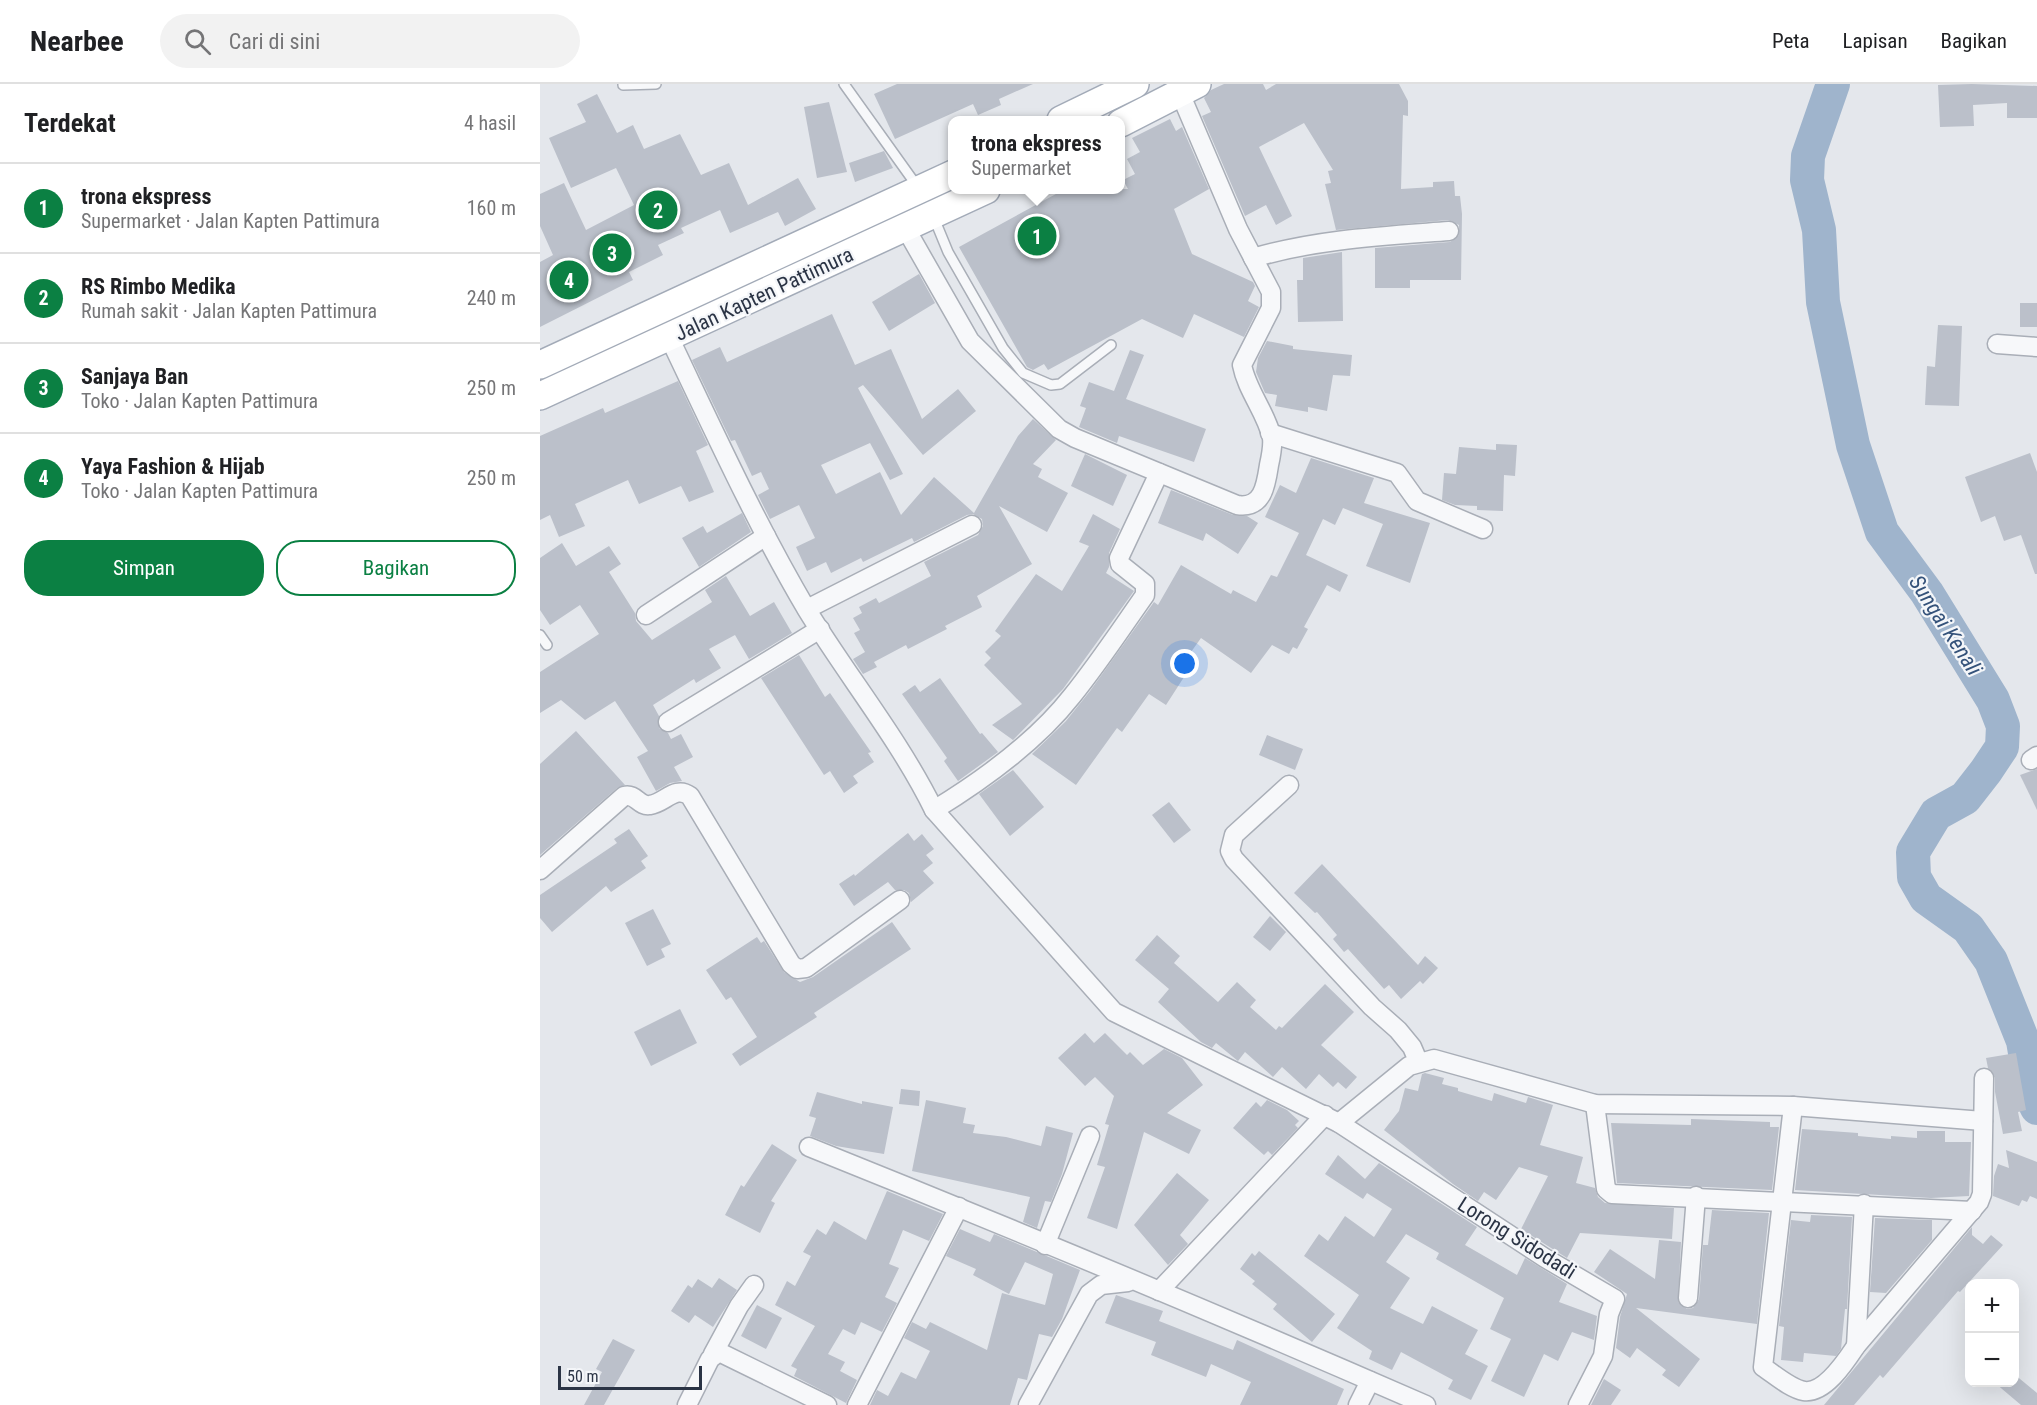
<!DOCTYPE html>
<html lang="id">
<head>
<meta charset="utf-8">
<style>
	body { margin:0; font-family:"Roboto Condensed",sans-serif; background:#f2f2f2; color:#202124 }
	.controls { position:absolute; right:18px; bottom:18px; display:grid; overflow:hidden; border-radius:12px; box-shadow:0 6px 24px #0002 }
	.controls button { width:54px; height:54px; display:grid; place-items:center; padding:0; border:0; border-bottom:2px solid #e0e0e0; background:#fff; color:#202124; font:30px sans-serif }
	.scale { position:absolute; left:18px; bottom:15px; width:144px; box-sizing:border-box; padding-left:6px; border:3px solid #2b3445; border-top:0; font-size:16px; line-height:21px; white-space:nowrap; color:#2b3445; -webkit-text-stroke:4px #f4f6f9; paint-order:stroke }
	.you { position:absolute; left:645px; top:580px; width:21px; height:21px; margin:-15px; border:4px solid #fff; border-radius:50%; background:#1a73e8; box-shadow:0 0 0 9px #1a73e833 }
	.badge { display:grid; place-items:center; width:39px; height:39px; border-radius:50%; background:#0b8043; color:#fff; font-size:20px; font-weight:700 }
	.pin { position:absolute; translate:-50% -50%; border:3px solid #fff; box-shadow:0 2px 6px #0006 }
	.popup { position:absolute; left:408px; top:32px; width:177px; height:78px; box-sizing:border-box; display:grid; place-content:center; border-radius:12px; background:#fff; filter:drop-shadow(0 2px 4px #0005); font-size:20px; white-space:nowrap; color:#757577 }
	.popup b { font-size:22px; color:#202124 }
	.popup::after { content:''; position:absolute; left:50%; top:100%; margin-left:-12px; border:12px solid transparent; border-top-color:#fff }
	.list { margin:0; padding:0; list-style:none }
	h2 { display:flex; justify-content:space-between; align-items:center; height:78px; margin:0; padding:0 24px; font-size:26px }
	h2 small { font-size:20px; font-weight:400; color:#757577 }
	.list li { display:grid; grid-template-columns:39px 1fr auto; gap:18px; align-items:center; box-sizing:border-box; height:90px; padding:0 24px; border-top:2px solid #e0e0e0 }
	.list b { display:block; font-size:22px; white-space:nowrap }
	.list p { margin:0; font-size:20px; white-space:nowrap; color:#757577 }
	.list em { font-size:20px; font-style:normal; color:#757577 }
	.actions { display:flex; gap:12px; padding:18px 24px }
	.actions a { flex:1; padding:14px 0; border:2px solid #0b8043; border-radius:24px; text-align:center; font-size:21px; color:#0b8043 }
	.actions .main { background:#0b8043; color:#fff }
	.icon { flex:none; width:33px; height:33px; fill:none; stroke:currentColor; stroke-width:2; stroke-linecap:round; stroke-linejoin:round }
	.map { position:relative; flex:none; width:1497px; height:1321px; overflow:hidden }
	header { display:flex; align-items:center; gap:36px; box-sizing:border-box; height:84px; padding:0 30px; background:#fff; border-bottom:2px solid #e0e0e0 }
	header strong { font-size:28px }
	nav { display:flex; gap:33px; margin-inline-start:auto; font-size:21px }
	.search { width:420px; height:54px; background:#f2f2f2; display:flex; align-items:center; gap:15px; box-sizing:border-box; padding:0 21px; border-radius:33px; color:#757577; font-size:22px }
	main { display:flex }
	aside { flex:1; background:#fff }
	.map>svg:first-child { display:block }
</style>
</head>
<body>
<header>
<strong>Nearbee</strong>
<div class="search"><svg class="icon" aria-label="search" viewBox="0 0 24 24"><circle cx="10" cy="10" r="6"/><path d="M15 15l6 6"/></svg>Cari di sini</div>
<nav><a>Peta</a><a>Lapisan</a><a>Bagikan</a></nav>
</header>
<main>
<aside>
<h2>Terdekat<small>4 hasil</small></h2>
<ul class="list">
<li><span class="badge">1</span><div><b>trona ekspress</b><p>Supermarket · Jalan Kapten Pattimura</p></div><em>160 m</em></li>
<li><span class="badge">2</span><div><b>RS Rimbo Medika</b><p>Rumah sakit · Jalan Kapten Pattimura</p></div><em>240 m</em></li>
<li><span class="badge">3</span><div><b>Sanjaya Ban</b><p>Toko · Jalan Kapten Pattimura</p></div><em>250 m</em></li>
<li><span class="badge">4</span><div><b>Yaya Fashion &amp; Hijab</b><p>Toko · Jalan Kapten Pattimura</p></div><em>250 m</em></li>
</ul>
<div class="actions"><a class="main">Simpan</a><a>Bagikan</a></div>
</aside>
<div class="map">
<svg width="1497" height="1321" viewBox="0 0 1497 1321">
	<rect width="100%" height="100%" fill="#e4e7ec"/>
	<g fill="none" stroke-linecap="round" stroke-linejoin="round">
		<!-- river -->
		<path stroke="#9fb4cc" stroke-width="34" d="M1293 0 1268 72 1267 96 1279 146 1283 218 1313 361 1342 448 1387 509 1453 616 1463 642 1462 663 1446 687 1425 714 1396 730 1373 768 1374 793 1386 814 1428 844 1451 877 1483 957 1493 1016 1497 1024"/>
	</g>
	<!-- building -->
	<g fill="#bbc0ca">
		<path d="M357 0H493L459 15 461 21 438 31 433 20 355 55 334 10Z"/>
		<path d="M684 0H723L726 6 736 0H859L868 17V32L863 31 861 105 893 103V98L914 97 915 112H920L922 130 921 196H870V204H835V164L910 158 919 151V141L908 136 796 146 785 100 791 99 788 87 793 86 764 39 719 63 752 132 736 141 726 121 705 132 662 32 671 28 664 14 671 6Z"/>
		<path d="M1432 0 1497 2V34H1467V19L1433 21 1434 42 1400 43 1398 1Z"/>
		<path d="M57 10 77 49 93 41 104 65 140 50 161 91 189 79 208 121 258 94 276 125 245 142 238 128 190 149 180 126 141 144 144 149 118 161 123 171 89 188 93 196 0 243V178L13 171 0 142V110L24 99 46 146 94 121 76 84 31 104 9 54 46 38 37 20Z"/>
		<path d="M289 18 307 88 277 94 264 23Z"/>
		<path d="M630 35 636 47 642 43 669 105 634 125 652 170 713 198 715 202 708 217 719 223 704 253 654 230 643 254 602 235 508 286 504 280 493 286 487 283 419 163 525 105H588L583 96 595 90 587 75 600 68 592 54Z"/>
		<path d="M344 67 353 84 315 98 309 79Z"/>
		<path d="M802 168 803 237 758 238 757 196H763V174Z"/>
		<path d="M379 190 395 219 349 247 332 218Z"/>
		<rect x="1480" y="219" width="17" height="24"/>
		<path d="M292 230 315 281 351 265 382 335 418 305 436 327 383 371 323 301 318 304 363 390 350 396 330 359 281 381 296 410 340 388 361 431 394 393 434 429 478 352 493 335 516 356 493 380 502 385 498 393 528 409 507 448 459 422 492 480 437 512 442 523 405 542 407 545 368 565 366 561 334 578 337 583 323 590 313 575 325 568 314 549 320 546 313 534 322 529 319 523 336 514 339 519 391 492 384 478 438 451 443 442 442 435 433 430 427 431 374 458 372 454 323 478 321 474 291 489 286 478 267 487 256 463 275 454 259 421 230 435 218 411 229 405 221 388 212 392 195 356 191 357 152 276 180 263 187 278Z"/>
		<path d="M1398 241 1422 242 1419 322 1385 321 1387 282 1395 283Z"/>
		<path d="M727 257 753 262V265L812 271 810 292 793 291 787 327 768 323V328L735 322 737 311 725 309 716 288 718 274Z"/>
		<path d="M590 266 604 271 586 315 666 345 654 378 579 352 577 359 539 343 546 324 540 322 549 298 574 307Z"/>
		<path d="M138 297 168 361 156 367 174 408 149 418 141 402 99 420 88 396 35 420 45 442 19 453 10 431 0 436V352L63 324 65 329Z"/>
		<path d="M956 360 977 361 975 392 964 391 963 427 937 426V422L915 421 902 416 904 389 916 390 919 363 956 366Z"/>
		<path d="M1490 369 1497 388V490H1495L1481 451 1464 457 1455 432 1441 438 1425 393Z"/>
		<path d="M545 370 587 391 573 422 531 402Z"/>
		<path d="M771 374 834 394 824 419 890 439 870 499 826 482 843 440 803 424 795 441 783 435 766 471 808 491 800 508 787 501 764 543 768 545 757 565 753 563 749 570 732 561 711 589 661 554 639 585 646 590 626 621 609 610 582 648 577 644 536 701 492 670 526 637 550 607 614 518 618 521 641 481 691 510 693 506 716 518 731 491 737 493 759 449 725 433 740 401 756 409Z"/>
		<path d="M631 406 693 431 707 432 718 439 698 470 666 449 663 457 618 439Z"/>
		<path d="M202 429 211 448 159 483 142 454 163 442 167 449Z"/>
		<path d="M553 430 580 445 569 469V483L566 489 594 507 523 605 473 656 452 641 482 620 444 581 451 574 445 568 461 552 455 547 496 490 522 507 549 462 539 458Z"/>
		<path d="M22 459 36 482 69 462 81 480 69 488 95 529 96 537 112 556 172 518 165 506 186 492 210 532 234 518 252 549 209 575 195 551 169 565 181 584 156 599 154 595 113 621 119 632V644L128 649 131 655 141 650 153 673 134 683 142 697 130 699 116 707 97 673 108 667 75 617 45 636 21 616 0 629V588L59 550 40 521 10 541 0 526V474Z"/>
		<path d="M259 571 285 613 290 609 331 668 328 669 334 678 313 692 318 699 304 709 290 687 284 691 221 594Z"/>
		<path d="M400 594 440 650 442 649 458 668 418 697 404 677 407 674 362 610 375 601 380 608Z"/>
		<path d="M36 647 85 701 77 704 0 771V680Z"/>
		<path d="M727 651 763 665 755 686 719 671Z"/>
		<path d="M1497 685V726L1480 691Z"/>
		<path d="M473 686 504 723 470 752 439 710Z"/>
		<path d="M629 718 651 746 634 759 612 731Z"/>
		<path d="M89 745 108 772 101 777 106 784 71 808 66 802 12 848 0 834V811L77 759 74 755Z"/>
		<path d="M368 749 374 757 382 750 394 765 386 771 393 779 383 787 394 799 371 818 369 809 364 806H355L348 798 314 822 299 800 314 790 315 792Z"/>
		<path d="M782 780 878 881 885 872 898 884 883 900 880 897 861 915 849 901 844 905 808 865 804 868 793 855 797 851 777 828 775 829 754 809Z"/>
		<path d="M113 825 131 860 121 865 125 873 107 882 85 839Z"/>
		<path d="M730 832 746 848 730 867 713 853Z"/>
		<path d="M352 838 371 865 274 929 277 933 200 982 192 970 217 953 191 913 186 916 166 886 217 853 221 859 224 857 244 888 260 898 273 893Z"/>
		<path d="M617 851 640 872 634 879 678 918 697 898 716 916 710 923 736 946 739 942 742 944 785 900 814 928 781 961 817 993 806 1005 798 998 793 1003 779 990 766 1005 742 983 733 993 705 968 698 977 676 959 672 964 661 958 618 918 629 905 595 876Z"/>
		<path d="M140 925 157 959 111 982 94 948Z"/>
		<path d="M545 949 554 959 565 949 587 971 590 968 603 981 624 965 642 974 663 1001 627 1029 661 1046 649 1070 604 1048 577 1145 547 1134 565 1083 557 1081 569 1041 565 1040 574 1012 555 993 545 1002 518 974Z"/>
		<path d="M1476 969 1486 1026 1478 1028 1482 1047 1463 1050 1455 1008V994L1448 984 1446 974Z"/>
		<path d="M885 989 904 994 902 1000 918 1004V1007L952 1017 954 1009 986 1019 988 1013 1013 1021 1000 1061 1043 1073 1036 1099 1055 1104 1058 1113 1065 1119 1134 1124 1132 1155 1040 1149 1027 1174 981 1145 1008 1092 979 1083 956 1116 944 1108 938 1117 913 1100 844 1046 859 1027 865 1004 878 1007 882 990Z"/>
		<path d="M361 1005 380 1007 379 1022 359 1020Z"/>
		<path d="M277 1008 322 1020V1017L353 1023 344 1070 296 1062 270 1052 276 1034 269 1032Z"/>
		<path d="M386 1016 426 1024 423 1039 435 1041 433 1049 466 1053 501 1062 506 1042 533 1049 522 1090 511 1118 505 1117 497 1144 483 1138 490 1113 372 1087Z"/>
		<path d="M727 1016 747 1026 759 1037 755 1041 758 1044 732 1071 728 1067 724 1071 693 1044 716 1018 721 1023Z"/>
		<path d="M1151 1035 1230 1038V1043H1239L1232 1106 1077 1099 1071 1039 1151 1041Z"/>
		<path d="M1262 1045 1318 1049V1052L1351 1055V1052L1377 1054V1047H1405V1058H1431L1429 1112 1391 1114 1255 1106Z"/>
		<path d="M232 1060 257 1076 231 1117 235 1119 220 1149 185 1131 201 1101 204 1103Z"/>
		<path d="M1466 1066 1497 1078V1115L1490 1112 1487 1118 1482 1116 1479 1122 1453 1112 1454 1092 1458 1080 1469 1084Z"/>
		<path d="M798 1071 825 1095 839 1079 937 1143 925 1161 977 1191 985 1174 1027 1200 1019 1218 1057 1232 1054 1256 1032 1248 1018 1277 1004 1270 984 1313 951 1297 971 1255 950 1245 964 1214 896 1175 899 1169 866 1150 846 1178 870 1194 850 1224 883 1240 892 1222 938 1246 925 1270 948 1282 931 1316 908 1305 913 1296 861 1268 852 1286 829 1275 832 1267 797 1244 819 1211 764 1172 779 1150 788 1157 805 1132 834 1153 852 1125 827 1109 823 1115 785 1090Z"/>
		<path d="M637 1089 669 1116 640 1151 648 1160 628 1181 594 1141Z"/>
		<path d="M347 1107 403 1130 389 1157 363 1146 349 1180 359 1184 345 1213 357 1219 342 1248 321 1238 315 1251 303 1245 288 1270 305 1278 300 1287 317 1296 306 1319 254 1292 257 1285 251 1282 275 1242 235 1221 247 1197 255 1202 271 1172 263 1168 277 1145 286 1151 294 1137 326 1156Z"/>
		<path d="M1172 1126 1229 1129 1217 1240 1096 1224 1160 1275 1139 1303 1122 1291 1126 1286 1097 1264 1090 1274 1076 1264 1080 1233 1087 1210 1054 1188 1070 1165 1115 1195 1119 1156 1141 1158 1138 1218 1147 1225 1153 1224 1159 1215 1163 1161H1168Z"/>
		<path d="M1271 1131 1312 1133 1307 1225H1305L1301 1265 1296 1272 1264 1269 1263 1278 1241 1276 1244 1243 1239 1242 1251 1136 1270 1138Z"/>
		<path d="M1335 1134 1392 1136V1156L1346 1209 1330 1208Z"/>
		<path d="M1432 1143V1151L1443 1160 1451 1151 1463 1161 1420 1208 1418 1207 1343 1294 1340 1291 1314 1321H1284Z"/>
		<path d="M420 1145 450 1158 454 1150 540 1186 522 1235 512 1253 499 1250 487 1296 478 1294 470 1321H330L337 1306 348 1312 361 1288 376 1295 390 1267 364 1254 372 1238 386 1245 390 1238 447 1266 462 1209 505 1221 513 1190 485 1178 469 1210 433 1191 436 1185 406 1172Z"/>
		<path d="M719 1167 795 1230 772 1258 733 1225 737 1220 712 1200 715 1197 700 1185 712 1169 715 1172Z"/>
		<path d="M179 1194 197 1206 173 1243 155 1231 149 1239 131 1227 148 1201 152 1204 158 1195 172 1204Z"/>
		<path d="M576 1211 623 1227 619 1237 693 1266 697 1256 804 1305 797 1321H700L711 1298 671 1280 666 1293 611 1271 616 1258 565 1239Z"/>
		<path d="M217 1221 242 1234 226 1265 201 1252Z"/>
		<path d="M73 1255 95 1266 64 1321H44L62 1288 56 1285Z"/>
		<path d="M1474 1290 1497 1309V1321H1481L1455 1299H1474Z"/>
		<path d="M1064 1295 1081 1306 1071 1321H1051Z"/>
	</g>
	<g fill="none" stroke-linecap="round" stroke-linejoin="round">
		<defs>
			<g id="service">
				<path d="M304 0 377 102"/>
				<path d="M83 1 116 0"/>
				<path d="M394 134 408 168 463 264 483 289 511 301 520 300 571 261"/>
				<path d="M0 551 7 561"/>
			</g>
			<g id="minor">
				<path d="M366 145 430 257 519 345 535 354 697 421C723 425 726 401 729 381 731 372 733 362 732 354 726 328 707 307 702 281L731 224V208L698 145 640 9"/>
				<path d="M713 174C777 155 843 152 909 147"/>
				<path d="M129 253C173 345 215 438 267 526 308 593 359 655 394 726L574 928 799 1039 1005 1174 1075 1215 1069 1230 1063 1272 1038 1321"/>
				<path d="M1457 260 1497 263"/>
				<path d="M730 349 857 389 877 417 943 445"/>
				<path d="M267 525 432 441"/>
				<path d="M106 531 226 452"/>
				<path d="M128 638 280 545"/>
				<path d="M1491 676 1497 672"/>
				<path d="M749 701 694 751 690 767 694 775 832 923 858 946 872 963 878 977"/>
				<path d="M394 726C443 696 496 658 532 612 558 580 581 545 605 511V500L580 480 579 474 619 389"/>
				<path d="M0 786 84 712C96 709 99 723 110 721 125 719 135 701 150 712L251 880 257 885 266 884 360 816"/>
				<path d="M1055 1020 1066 1105 1072 1110 1432 1127"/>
				<path d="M1253 1022 1223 1283C1235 1291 1251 1305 1264 1307 1285 1310 1306 1277 1316 1262L1439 1118 1442 1110 1444 994"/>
				<path d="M799 1039 869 982 894 975 1055 1020 1253 1022 1443 1037"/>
				<path d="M269 1063C476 1146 682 1232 886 1321"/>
				<path d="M505 1161 550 1052"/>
				<path d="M619 1207 785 1031"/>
				<path d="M1148 1214 1156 1112"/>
				<path d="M1316 1262 1324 1120"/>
				<path d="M173 1270 199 1222 214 1201"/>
				<path d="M147 1321 170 1275 179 1268 287 1321"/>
				<path d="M317 1321 419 1123"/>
				<path d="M488 1321 549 1210 561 1201 588 1198"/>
				<path d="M818 1321 830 1297"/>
			</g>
			<g id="primary">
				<path d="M521 36 595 0"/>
				<path d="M581 39 657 0"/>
				<path d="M0 281 413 90"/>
				<path d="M0 312 446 106"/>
			</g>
		</defs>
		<!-- service casing -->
		<use href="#service" stroke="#a9aeb7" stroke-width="12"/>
		<!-- minor casing -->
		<use href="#minor" stroke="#a9aeb7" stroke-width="21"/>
		<!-- primary casing -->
		<use href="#primary" stroke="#a3abb8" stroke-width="30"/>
		<!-- service -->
		<use href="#service" stroke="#f7f8fa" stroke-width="9"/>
		<!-- minor -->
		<use href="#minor" stroke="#f7f8fa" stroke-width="18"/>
		<!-- primary -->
		<use href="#primary" stroke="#fff" stroke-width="27"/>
	</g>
	<g text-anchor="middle" stroke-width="4.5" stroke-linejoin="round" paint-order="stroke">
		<!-- street labels -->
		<g font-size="21" fill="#2b3445" stroke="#f4f6f9">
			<text transform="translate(224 210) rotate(-25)" y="7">Jalan Kapten Pattimura</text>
			<text transform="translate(977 1154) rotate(32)" y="7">Lorong Sidodadi</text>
		</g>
		<!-- water labels -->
		<g font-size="22" font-style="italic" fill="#34527a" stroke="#f4f6f9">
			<text transform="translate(1406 541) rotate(57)" y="8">Sungai Kenali</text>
		</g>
	</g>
</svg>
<div class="controls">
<button>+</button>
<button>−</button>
</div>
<div class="scale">50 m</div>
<div class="you"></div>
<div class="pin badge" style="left:497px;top:152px">1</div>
<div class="popup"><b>trona ekspress</b>Supermarket</div>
<div class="pin badge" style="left:118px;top:126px">2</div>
<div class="pin badge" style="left:72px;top:169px">3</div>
<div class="pin badge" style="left:29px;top:196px">4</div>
</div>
</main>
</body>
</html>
